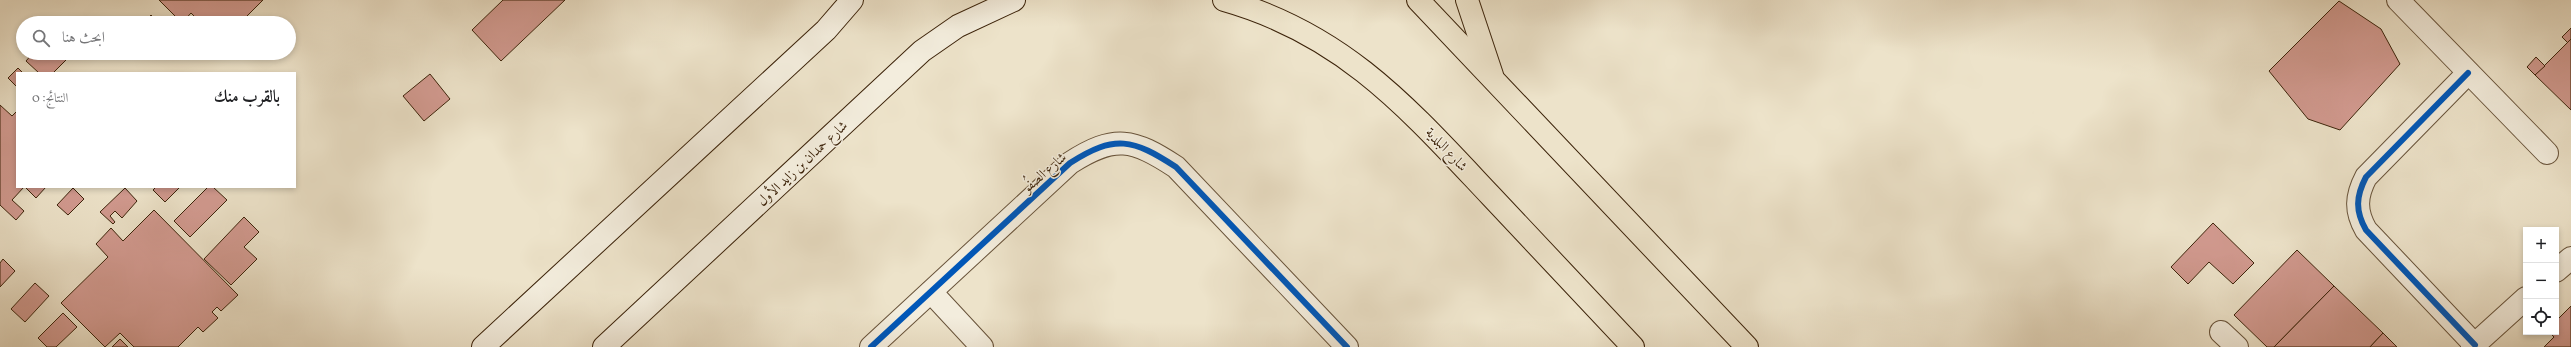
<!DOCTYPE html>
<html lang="ar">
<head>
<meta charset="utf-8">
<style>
	body { margin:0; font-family:Vollkorn,Amiri,serif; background:#f6f6f6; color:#202124; direction:rtl }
	.controls { position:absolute; right:12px; bottom:12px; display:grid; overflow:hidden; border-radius:0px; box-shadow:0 2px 6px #0003 }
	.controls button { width:36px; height:36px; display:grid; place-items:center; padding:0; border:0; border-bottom:1px solid #e0e0e0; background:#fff; color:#202124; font:20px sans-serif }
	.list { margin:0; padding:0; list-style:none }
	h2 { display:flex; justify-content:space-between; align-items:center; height:52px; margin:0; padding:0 16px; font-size:17px }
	h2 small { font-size:13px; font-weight:400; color:#757577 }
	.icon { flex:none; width:22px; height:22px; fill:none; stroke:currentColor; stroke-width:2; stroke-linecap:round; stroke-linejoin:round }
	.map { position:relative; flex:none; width:2571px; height:347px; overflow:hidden; direction:ltr }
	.search { position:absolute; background:#fff; box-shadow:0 2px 6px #0003; left:16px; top:16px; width:280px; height:44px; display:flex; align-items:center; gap:10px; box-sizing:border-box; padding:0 14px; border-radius:22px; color:#757577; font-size:15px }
	.panel { position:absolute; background:#fff; box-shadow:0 2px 6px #0003; left:16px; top:72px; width:280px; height:116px; border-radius:0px; direction:rtl }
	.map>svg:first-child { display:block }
</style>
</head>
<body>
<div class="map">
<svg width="2571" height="347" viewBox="0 0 2571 347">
	<rect width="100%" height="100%" fill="#ede3ca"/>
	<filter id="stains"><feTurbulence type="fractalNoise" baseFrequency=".005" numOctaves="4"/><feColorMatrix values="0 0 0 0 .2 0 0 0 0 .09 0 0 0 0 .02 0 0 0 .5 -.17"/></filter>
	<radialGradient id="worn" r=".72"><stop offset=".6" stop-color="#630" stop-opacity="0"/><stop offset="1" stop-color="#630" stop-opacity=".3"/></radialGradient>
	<!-- building -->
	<g fill="#d29a90" stroke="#3c230a">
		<path d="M159 0H263L240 23H201L191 13 182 23Z"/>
		<path d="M503 0H565L501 61 472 30Z"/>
		<path d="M2339 1 2381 29 2400 64 2340 130 2308 119 2269 71Z"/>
		<path d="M151 15 159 23H143Z"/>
		<path d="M2571 28V39L2568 43 2562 37Z"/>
		<path d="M2571 39V110L2535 75Z"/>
		<path d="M33 53H73L53 73H39L26 61Z"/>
		<path d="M2536 57 2545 66 2535 75 2527 67Z"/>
		<path d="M18 68 23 73H17V87L8 78Z"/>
		<path d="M430 74 450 99 424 121 403 96Z"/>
		<path d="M0 105 12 116 17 111V187H24L12 200 24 211 16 220 0 205Z"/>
		<path d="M25 187H46L36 198Z"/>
		<path d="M156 187H180L165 202 153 190Z"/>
		<path d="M208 187H213L227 200 190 237 174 221Z"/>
		<path d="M73 188 84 199 68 215 57 205Z"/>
		<path d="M125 188 137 201 122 218 115 211 110 216 115 222 113 224 100 212Z"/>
		<path d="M154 210 238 295 221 311 217 307 212 312 218 318 203 332 198 327 178 347H134L120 333 105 347 61 303 108 257 96 244 111 228 123 241Z"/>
		<path d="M244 217 259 232 244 247 257 259 231 285 204 259Z"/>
		<path d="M2213 223 2254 263 2233 284 2209 262 2188 284 2171 267Z"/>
		<path d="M2297 250 2334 286 2274 347H2267L2234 315Z"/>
		<path d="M3 259 15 271 0 287V263Z"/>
		<path d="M35 283 49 296 25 322 11 309Z"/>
		<path d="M2334 286 2383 333 2370 347H2274Z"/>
		<path d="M2571 306V347H2544L2554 337 2549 332H2556V321Z"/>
		<path d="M63 313 77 327 56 347H47L38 338Z"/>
		<path d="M2383 333 2397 347H2370Z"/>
		<path d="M120 339 128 347H112Z"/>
	</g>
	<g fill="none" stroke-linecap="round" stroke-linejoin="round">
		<defs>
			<g id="street">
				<path d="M2398 0 2547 153"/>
				<path d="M2468 73 2366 177C2356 196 2355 211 2366 230L2475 345"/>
				<path d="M2556 271 2571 258"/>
				<path d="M931 292 982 347"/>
				<path d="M2221 332 2237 347"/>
				<path d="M871 347 1070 163C1115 134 1133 139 1176 167L1347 347"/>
				<path d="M2472 347 2526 298"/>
			</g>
			<g id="secondary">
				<path d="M483 347 826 30 852 0"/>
				<path d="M604 347 922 51 958 26 1014 0"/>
			</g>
			<g id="primary">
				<path d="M1224 0C1344 34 1408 108 1490 195 1538 246 1585 296 1633 347"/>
				<path d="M1418 0 1747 347"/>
				<path d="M1467 0 1492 75"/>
			</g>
		</defs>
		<!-- street casing -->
		<use href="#street" stroke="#68533a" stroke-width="24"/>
		<!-- secondary casing -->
		<use href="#secondary" stroke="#3c230a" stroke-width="24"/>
		<!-- primary casing -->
		<use href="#primary" stroke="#3c230a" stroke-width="24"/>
		<!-- street -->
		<use href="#street" stroke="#f3eddd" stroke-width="22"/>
		<!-- secondary -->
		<use href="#secondary" stroke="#f3eddd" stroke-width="22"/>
		<!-- primary -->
		<use href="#primary" stroke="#ede3ca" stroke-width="22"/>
		<defs>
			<g id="cycleway">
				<path d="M2468 73 2366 177C2356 196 2355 211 2366 230L2475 345"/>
				<path d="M871 347 1070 163C1115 134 1133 139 1176 167L1347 347"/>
			</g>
		</defs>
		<!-- cycleway casing -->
		<use href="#cycleway" stroke="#f3eddd" stroke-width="8"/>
		<!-- cycleway -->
		<use href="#cycleway" stroke="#0057b8" stroke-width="6"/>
	</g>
	<g text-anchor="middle" stroke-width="3" stroke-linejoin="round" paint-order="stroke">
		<!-- street labels -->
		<g font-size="14" fill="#3c230a" stroke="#f3eddd">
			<text transform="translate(1447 149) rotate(47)" y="5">شارع البلدية</text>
			<text transform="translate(802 163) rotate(-43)" y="5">شارع حمدان بن زايد الأول</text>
			<text transform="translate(1044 172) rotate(-41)" y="5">شارع الصفُو</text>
		</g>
	</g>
	<rect width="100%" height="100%" filter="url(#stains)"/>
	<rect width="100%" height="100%" fill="url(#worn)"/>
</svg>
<div class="controls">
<button>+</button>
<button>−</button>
<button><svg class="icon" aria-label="locate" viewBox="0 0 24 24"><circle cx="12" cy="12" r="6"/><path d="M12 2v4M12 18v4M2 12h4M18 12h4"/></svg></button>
</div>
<div class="search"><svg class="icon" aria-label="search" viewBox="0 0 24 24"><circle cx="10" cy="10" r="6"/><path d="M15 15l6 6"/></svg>ابحث هنا</div>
<section class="panel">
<h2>بالقرب منك<small>النتائج: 0</small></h2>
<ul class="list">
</ul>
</section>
</div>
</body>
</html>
